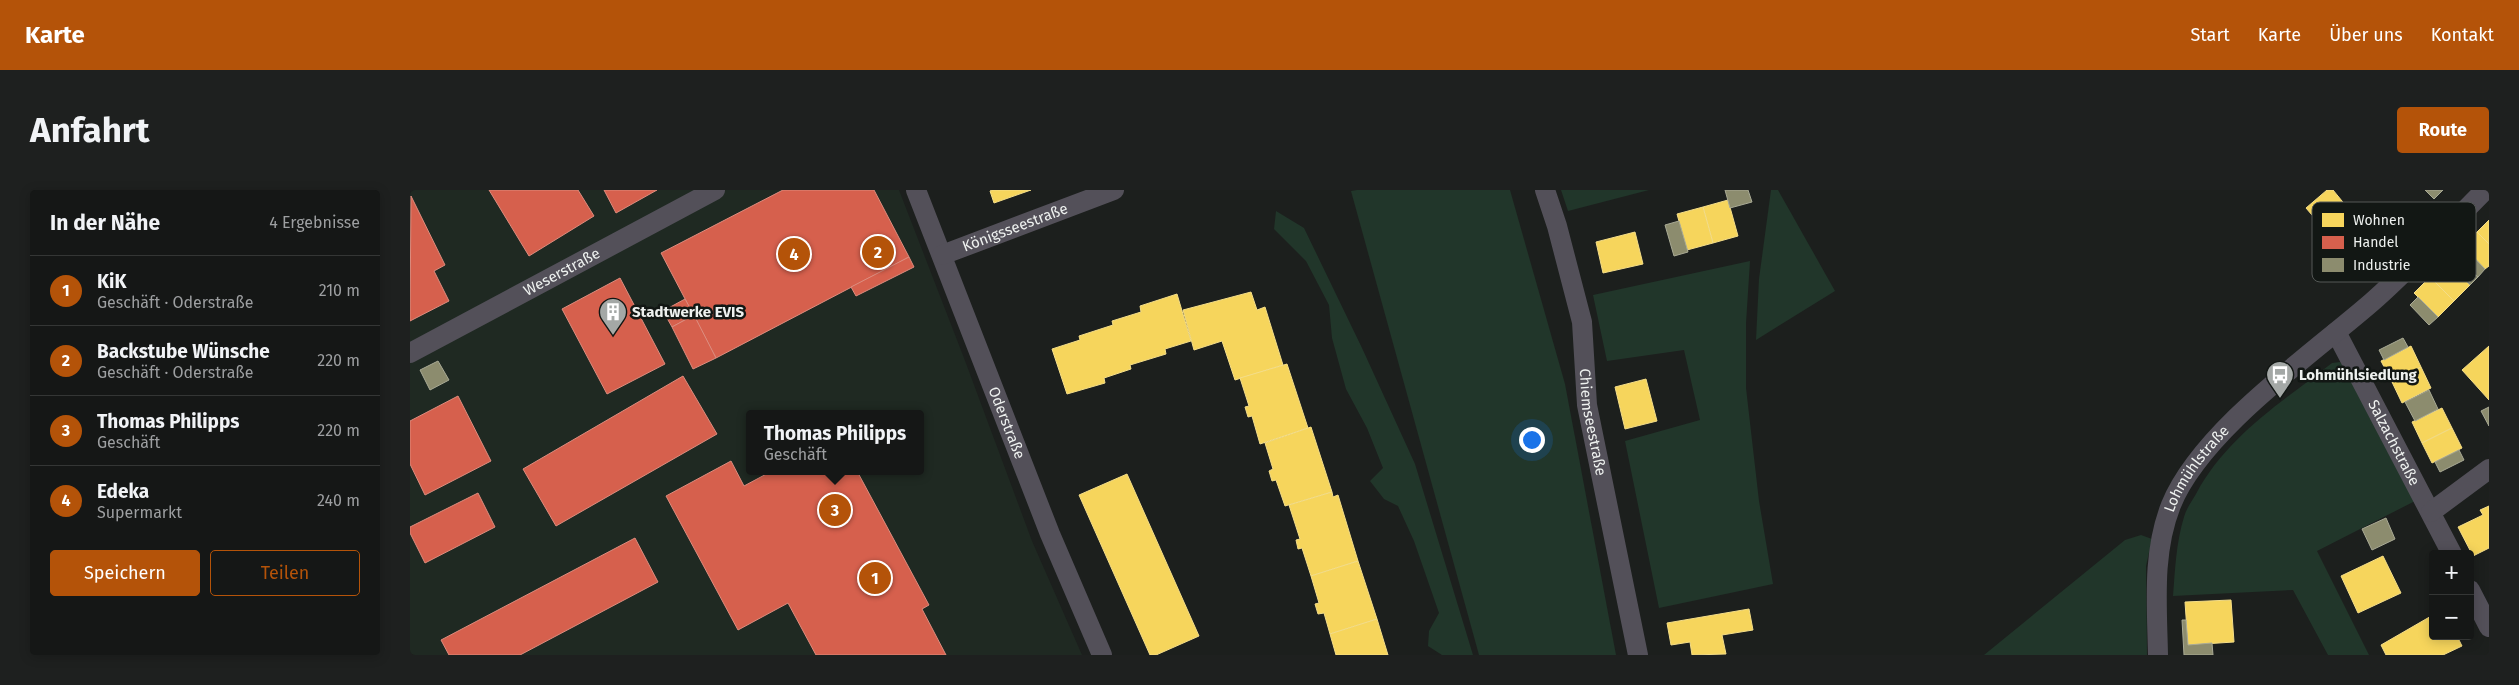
<!DOCTYPE html>
<html lang="de">
<head>
<meta charset="utf-8">
<style>
	body { margin:0; font-family:"Fira Sans",sans-serif; background:#1e201f; color:#f1f3f6 }
	.controls { position:absolute; right:15px; bottom:15px; display:grid; overflow:hidden; border-radius:5px; box-shadow:0 2px 12px #0003 }
	.controls button { width:45px; height:45px; display:grid; place-items:center; padding:0; border:0; border-bottom:1px solid #343635; background:#151716; color:#f1f3f6; font:25px sans-serif }
	.you { position:absolute; left:1121px; top:249px; width:18px; height:18px; margin:-12px; border:4px solid #fff; border-radius:50%; background:#1a73e8; box-shadow:0 0 0 8px #1a73e833 }
	.badge { display:grid; place-items:center; width:32px; height:32px; border-radius:50%; background:#b45309; color:#fff; font-size:16px; font-weight:700 }
	.pin { position:absolute; translate:-50% -50%; border:2px solid #fff; box-shadow:0 1px 5px #0006 }
	.popup { position:absolute; left:336px; top:220px; width:178px; height:65px; box-sizing:border-box; display:grid; place-content:center; border-radius:5px; background:#151716; filter:drop-shadow(0 1px 4px #0005); font-size:16px; white-space:nowrap; color:#9d9fa1 }
	.popup b { font-size:19px; color:#f1f3f6 }
	.popup::after { content:''; position:absolute; left:50%; top:100%; margin-left:-10px; border:10px solid transparent; border-top-color:#151716 }
	.list { margin:0; padding:0; list-style:none }
	h2 { display:flex; justify-content:space-between; align-items:center; height:65px; margin:0; padding:0 20px; font-size:21px }
	h2 small { font-size:16px; font-weight:400; color:#9d9fa1 }
	.list li { display:grid; grid-template-columns:32px 1fr auto; gap:15px; align-items:center; box-sizing:border-box; height:70px; padding:0 20px; border-top:1px solid #343635 }
	.list b { display:block; font-size:19px; white-space:nowrap }
	.list p { margin:0; font-size:16px; white-space:nowrap; color:#9d9fa1 }
	.list em { font-size:16px; font-style:normal; color:#9d9fa1 }
	.actions { display:flex; gap:10px; padding:15px 20px }
	.actions a { flex:1; padding:11px 0; border:1px solid #b45309; border-radius:5px; text-align:center; font-size:18px; color:#b45309 }
	.actions .main { background:#b45309; color:#fff }
	.map { position:relative; flex:none; width:2079px; height:465px; overflow:hidden; border-radius:5px }
	header { display:flex; align-items:center; gap:30px; box-sizing:border-box; height:70px; padding:0 25px; background:#b45309; color:#fff }
	header strong { font-size:24px }
	nav { display:flex; gap:28px; margin-inline-start:auto; font-size:18px }
	.intro { display:flex; align-items:center; justify-content:space-between; box-sizing:border-box; height:120px; padding:0 30px }
	h1 { margin:0; font-size:35px }
	.button { padding:12px 22px; border-radius:5px; background:#b45309; color:#fff; font-size:18px; font-weight:700 }
	main { display:flex; gap:30px; padding:0 30px }
	aside { flex:1; background:#151716; border-radius:5px; box-shadow:0 2px 12px #0003 }
	.map>svg:first-child { display:block }
</style>
</head>
<body>
<header>
<strong>Karte</strong>
<nav><a>Start</a><a>Karte</a><a>Über uns</a><a>Kontakt</a></nav>
</header>
<div class="intro"><h1>Anfahrt</h1><a class="button">Route</a></div>
<main>
<aside>
<h2>In der Nähe<small>4 Ergebnisse</small></h2>
<ul class="list">
<li><span class="badge">1</span><div><b>KiK</b><p>Geschäft · Oderstraße</p></div><em>210 m</em></li>
<li><span class="badge">2</span><div><b>Backstube Wünsche</b><p>Geschäft · Oderstraße</p></div><em>220 m</em></li>
<li><span class="badge">3</span><div><b>Thomas Philipps</b><p>Geschäft</p></div><em>220 m</em></li>
<li><span class="badge">4</span><div><b>Edeka</b><p>Supermarkt</p></div><em>240 m</em></li>
</ul>
<div class="actions"><a class="main">Speichern</a><a>Teilen</a></div>
</aside>
<div class="map">
<svg width="2079" height="465" viewBox="0 0 2079 465">
	<rect width="100%" height="100%" fill="#1c1f1d"/>
	<!-- built -->
	<path fill="#1f2922" fill-rule="evenodd" d="M0 0H489L554 168 622 351 672 465H0ZM340 224H510V281H340Z"/>
	<!-- green -->
	<g fill="#21362a">
		<path d="M947 0H1100L1155 194 1206 465H1069L941 1Z"/>
		<path d="M1151 0H1239L1158 21Z"/>
		<path d="M1361 0H1368L1425 101 1346 150 1349 89Z"/>
		<path d="M866 21 894 38 952 158 1005 274 1063 465H1032L1018 456 1019 441 1029 423 1004 351 988 316 974 309 960 291 973 278 957 238 936 199 922 148 919 115 896 71 864 39Z"/>
		<path d="M1340 71 1336 133V198L1349 311 1363 394 1249 418 1215 251 1290 230 1274 160 1197 171 1183 105Z"/>
		<path d="M1930 172 1937 179 2007 310 1907 361 1959 465H1918L1883 400 1763 406C1765 380 1766 353 1774 327 1776 319 1782 311 1786 304 1817 246 1872 212 1922 173Z"/>
		<path d="M1731 345 1742 349 1736 376 1737 465H1574L1715 350Z"/>
	</g>
	<!-- homes -->
	<g fill="#f6d55c" stroke="#f4dd88">
		<path d="M582 0H621L584 13 580 1Z"/>
		<path d="M1917 0H1923L1932 11 1908 32 1896 18Z"/>
		<path d="M1318 10 1328 46 1303 53 1293 17Z"/>
		<path d="M1932 11 1946 26 1922 48 1908 32Z"/>
		<path d="M1293 17 1303 53 1277 60 1267 24Z"/>
		<path d="M1946 26 1960 42 1936 64 1922 48Z"/>
		<path d="M2079 30V54L2067 42Z"/>
		<path d="M1225 42 1233 74 1193 83 1186 52Z"/>
		<path d="M2067 42 2079 54V76L2075 79 2052 56Z"/>
		<path d="M2036 71 2060 95 2044 111 2020 87Z"/>
		<path d="M2020 87 2044 111 2028 127 2004 103Z"/>
		<path d="M841 102 847 120 855 117 873 175 825 190 812 151 784 160 773 120Z"/>
		<path d="M767 104 781 151 755 159 756 164 720 175 721 179 694 188 695 193 657 204 642 159 670 150 669 146 703 135 702 131 731 122 730 116Z"/>
		<path d="M2001 156 2011 177 1982 192 1971 171Z"/>
		<path d="M2079 156V210L2052 180Z"/>
		<path d="M877 174 898 238 850 254 842 226 838 227 835 217 839 216 830 188Z"/>
		<path d="M2011 177 2021 198 1992 213 1982 192Z"/>
		<path d="M1236 189 1247 231 1215 239 1205 197Z"/>
		<path d="M2032 218 2042 238 2012 253 2002 232Z"/>
		<path d="M901 237 922 302 875 316 866 290 862 291 859 281 863 279 855 253Z"/>
		<path d="M2042 238 2052 258 2022 273 2012 253Z"/>
		<path d="M717 284 789 446 746 465H740L669 305Z"/>
		<path d="M922 302 923 307 928 305 948 371 901 386 892 358 888 359 886 350 890 349 879 315Z"/>
		<path d="M2079 316V358L2063 366 2048 337 2073 325 2070 320Z"/>
		<path d="M1973 366 1991 403 1948 423 1931 386Z"/>
		<path d="M948 371 967 429 920 444 914 423 908 424 905 414 909 413 901 386Z"/>
		<path d="M1821 410 1824 452 1778 455 1775 412Z"/>
		<path d="M1339 419 1343 440 1312 445 1316 464 1282 465 1280 452 1261 455 1257 433Z"/>
		<path d="M2023 425V446H2047L2052 456 2033 465H1976L1971 455Z"/>
		<path d="M967 429 978 465H926L920 444Z"/>
	</g>
	<!-- shops -->
	<g fill="#d6604d" stroke="#dd8c7e">
		<path d="M79 0H168L184 26 119 66Z"/>
		<path d="M194 0H247L206 23Z"/>
		<path d="M373 0H464L499 67 306 168 251 63Z"/>
		<path d="M1 6 35 75 24 81 39 111 0 131Z"/>
		<path d="M499 67 504 77 446 106 441 97Z"/>
		<path d="M210 88 255 174 197 204 152 119Z"/>
		<path d="M275 109 284 125 262 137 253 121Z"/>
		<path d="M284 125 306 168 283 179 262 137Z"/>
		<path d="M273 186 307 244 146 336 113 279Z"/>
		<path d="M48 206 81 271 15 305 0 274V231Z"/>
		<path d="M321 271 334 296 362 281H447L519 415 512 419 536 465H406L378 413 328 440 256 306Z"/>
		<path d="M68 303 85 337 15 373 0 343V337Z"/>
		<path d="M225 348 248 392 110 465H39L31 450Z"/>
	</g>
	<!-- industry -->
	<g fill="#8c8c6e" stroke="#a9aa95">
		<path d="M1315 0H1338L1342 12 1320 18Z"/>
		<path d="M2015 0H2033L2024 9Z"/>
		<path d="M1269 31 1278 62 1264 66 1255 35Z"/>
		<path d="M1953 48 1966 62 1946 80 1933 66Z"/>
		<path d="M2056 59 2075 79 2068 87 2048 67Z"/>
		<path d="M2048 67 2068 87 2060 95 2040 75Z"/>
		<path d="M2008 107 2028 127 2019 135 2000 115Z"/>
		<path d="M1993 148 1998 157 1974 170 1969 160Z"/>
		<path d="M28 171 39 190 20 200 10 180Z"/>
		<path d="M2019 200 2028 219 2005 231 1995 212Z"/>
		<path d="M2079 217V236L2071 221Z"/>
		<path d="M2049 260 2054 270 2030 282 2025 272Z"/>
		<path d="M1976 328 1985 349 1962 360 1952 339Z"/>
		<path d="M1772 430H1776L1778 455 1802 453 1803 465H1774Z"/>
	</g>
	<g fill="none" stroke-linecap="round" stroke-linejoin="round">
		<!-- street -->
		<g stroke="#535059" stroke-width="20">
			<path id="s1" d="M506 0 640 344 692 465"/>
			<path id="s2" d="M1135 0 1147 36 1172 132 1177 215 1228 465"/>
			<path id="s3" d="M532 65 704 0"/>
			<path id="s4" d="M1926 142 2042 364"/>
			<path id="s5" d="M0 163 305 0"/>
			<path d="M2021 322 2079 279"/>
			<path d="M2060 400 2079 437"/>
			<path id="s6" d="M1748 465C1747 414 1742 363 1761 315 1791 241 1901 165 1962 112 2002 77 2038 37 2075 0"/>
		</g>
	</g>
	<!-- icons -->
	<defs>
		<symbol id="building-pin" viewBox="-11 -11 22 30"><path d="M0 17L-7.5 6A9.5 9.5 0 1 1 7.5 6Z" fill="#a4a8a6" stroke="#121714"/><path d="M-4-6H4V6H1V3H-1V6H-4ZM-2.5-4.3h1.7v1.8h-1.7ZM.8-4.3h1.7v1.8H.8ZM-2.5-1h1.7V.8h-1.7ZM.8-1h1.7V.8H.8Z" fill="#fff"/></symbol>
		<symbol id="bus-pin" viewBox="-11 -11 22 30"><path d="M0 17L-7.5 6A9.5 9.5 0 1 1 7.5 6Z" fill="#a4a8a6" stroke="#121714"/><path d="M-5-6H5V4H4V6H2V4H-2V6H-4V4H-5ZM-3.5-4V0h7V-4ZM-3.5 1.2v1.5H-2V1.2ZM2 1.2v1.5H3.5V1.2Z" fill="#fff"/></symbol>
	</defs>
	<g fill-rule="evenodd">
		<use href="#building-pin" x="187" y="106" width="32" height="43"/>
		<use href="#bus-pin" x="1854" y="169" width="32" height="43"/>
	</g>
	<g text-anchor="middle" stroke-width="5" stroke-linejoin="round" paint-order="stroke">
		<!-- street labels -->
		<g font-size="15" fill="#eef1ef" stroke="#121714">
			<text dy="5" stroke="none"><textPath href="#s3" startOffset="78">Königsseestraße</textPath></text>
			<text dy="5" stroke="none"><textPath href="#s5" startOffset="172">Weserstraße</textPath></text>
			<text dy="5" stroke="none"><textPath href="#s2" startOffset="238">Chiemseestraße</textPath></text>
			<text dy="5" stroke="none"><textPath href="#s1" startOffset="250">Oderstraße</textPath></text>
			<text dy="5" stroke="none"><textPath href="#s4" startOffset="125">Salzachstraße</textPath></text>
			<text dy="5" stroke="none"><textPath href="#s6" startOffset="196">Lohmühlstraße</textPath></text>
		</g>
		<!-- poi labels -->
		<g font-size="15" font-weight="bold" fill="#eef1ef" stroke="#121714" text-anchor="start">
			<text x="222" y="127">Stadtwerke EVIS</text>
			<text x="1889" y="190">Lohmühlsiedlung</text>
		</g>
	</g>
	<!-- legend -->
	<rect x="1902" y="12" width="164" height="80" rx="8" fill="#121714" stroke="#545856" stroke-width="1"/>
	<rect x="1912" y="23" width="22" height="14" fill="#f6d55c"/>
	<rect x="1912" y="46" width="22" height="13" fill="#d6604d"/>
	<rect x="1912" y="68" width="22" height="14" fill="#8c8c6e"/>
	<g font-size="14" fill="#eef1ef">
		<text x="1943" y="35">Wohnen</text>
		<text x="1943" y="57">Handel</text>
		<text x="1943" y="80">Industrie</text>
	</g>
</svg>
<div class="controls">
<button>+</button>
<button>−</button>
</div>
<div class="you"></div>
<div class="pin badge" style="left:465px;top:388px">1</div>
<div class="pin badge" style="left:468px;top:62px">2</div>
<div class="pin badge" style="left:425px;top:320px">3</div>
<div class="popup"><b>Thomas Philipps</b>Geschäft</div>
<div class="pin badge" style="left:384px;top:64px">4</div>
</div>
</main>
</body>
</html>
